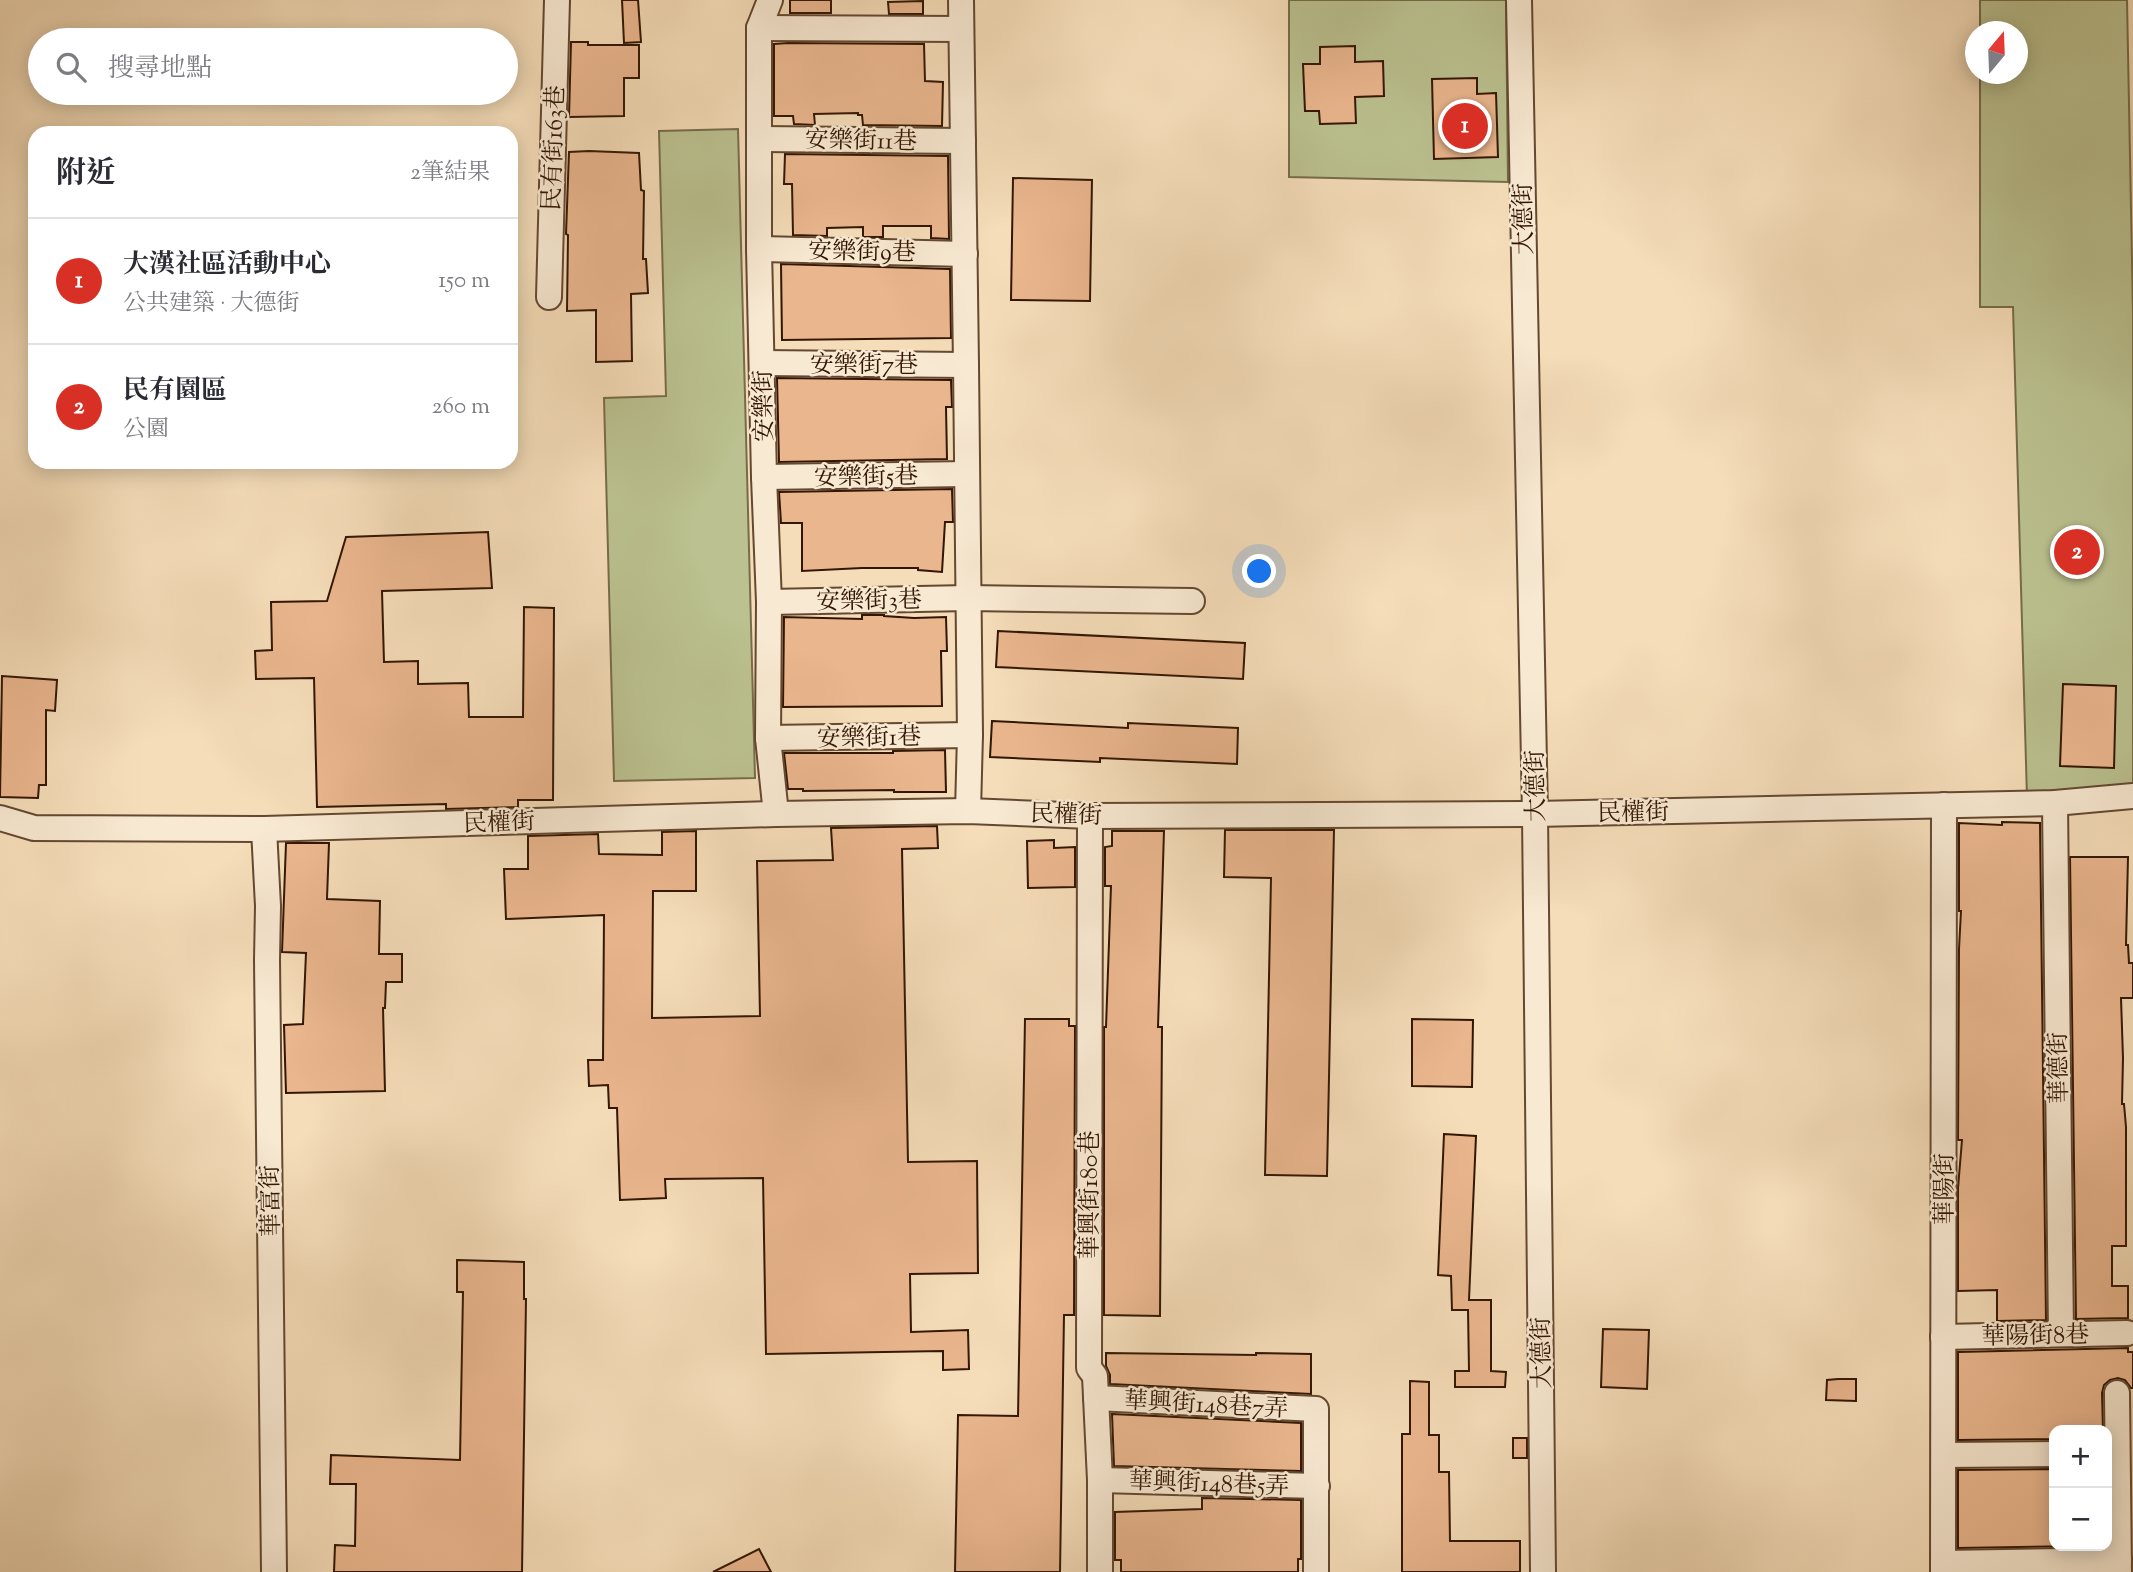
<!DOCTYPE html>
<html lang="zh-TW">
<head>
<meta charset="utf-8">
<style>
	body { margin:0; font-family:"Sorts Mill Goudy","Noto Serif TC",serif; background:#f2f2f3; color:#2b2b33 }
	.controls { position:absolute; right:21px; bottom:21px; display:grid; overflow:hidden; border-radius:14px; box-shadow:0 4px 18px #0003 }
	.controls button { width:63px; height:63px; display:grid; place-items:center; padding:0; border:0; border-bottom:2px solid #e1e1e2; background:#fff; color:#2b2b33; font:35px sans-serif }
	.compass { position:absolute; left:1965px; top:21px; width:63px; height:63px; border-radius:50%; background:#fff; box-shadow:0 4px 18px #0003; rotate:19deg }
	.you { position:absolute; left:1260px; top:572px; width:24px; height:24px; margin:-18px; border:5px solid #fff; border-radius:50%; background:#1a73e8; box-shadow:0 0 0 10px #1a73e833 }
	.badge { display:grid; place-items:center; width:46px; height:46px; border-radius:50%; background:#d93025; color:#fff; font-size:23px; font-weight:700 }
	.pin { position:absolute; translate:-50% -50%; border:4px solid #fff; box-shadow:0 2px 7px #0006 }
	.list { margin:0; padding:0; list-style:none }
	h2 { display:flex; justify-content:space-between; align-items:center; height:91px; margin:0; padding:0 28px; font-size:30px }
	h2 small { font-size:23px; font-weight:400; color:#7c7c81 }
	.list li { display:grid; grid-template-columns:46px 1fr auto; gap:21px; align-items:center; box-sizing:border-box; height:126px; padding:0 28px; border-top:2px solid #e1e1e2 }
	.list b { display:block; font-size:26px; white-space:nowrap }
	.list p { margin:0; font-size:23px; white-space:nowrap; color:#7c7c81 }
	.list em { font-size:23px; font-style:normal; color:#7c7c81 }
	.icon { flex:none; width:38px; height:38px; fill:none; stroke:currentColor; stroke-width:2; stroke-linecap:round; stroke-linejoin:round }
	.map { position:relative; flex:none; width:2133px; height:1572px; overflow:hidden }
	.search { position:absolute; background:#fff; box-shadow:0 4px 18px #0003; left:28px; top:28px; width:490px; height:77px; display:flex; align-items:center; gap:18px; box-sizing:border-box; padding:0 24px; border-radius:38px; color:#7c7c81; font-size:26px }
	.panel { position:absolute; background:#fff; box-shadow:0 4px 18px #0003; left:28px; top:126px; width:490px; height:343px; border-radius:21px }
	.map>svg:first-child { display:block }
</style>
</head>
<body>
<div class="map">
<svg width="2133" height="1572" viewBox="0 0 2133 1572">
	<rect width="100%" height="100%" fill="#f5ddb9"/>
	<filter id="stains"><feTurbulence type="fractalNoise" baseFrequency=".00286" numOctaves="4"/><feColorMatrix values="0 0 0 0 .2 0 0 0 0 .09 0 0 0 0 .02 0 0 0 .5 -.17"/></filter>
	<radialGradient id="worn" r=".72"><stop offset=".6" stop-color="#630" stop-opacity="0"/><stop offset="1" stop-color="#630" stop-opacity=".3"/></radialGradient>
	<!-- green -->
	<g fill="#bbc190" stroke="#776c49" stroke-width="2">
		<path d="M1289 0H1506L1508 182 1289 177Z"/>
		<path d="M1980 0H2127L2133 313V790L2027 798 2013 307H1980V74H2018V32L1980 31Z"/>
		<path d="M738 129 755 778 614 781 604 398 666 396 659 131Z"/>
	</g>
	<!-- building -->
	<g fill="#eab68e" stroke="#331602" stroke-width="2">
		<path d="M622 0H638L641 42 624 43Z"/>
		<rect x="790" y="0" width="41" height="13"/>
		<path d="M923 1V14H889L888 2Z"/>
		<path d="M571 42H588V45H639V78H624V116L569 117Z"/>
		<path d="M788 43 924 44 925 81 943 82 942 126 863 125 862 115H858V113L814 114 815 125 794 124 793 116H774V44Z"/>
		<path d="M1355 46V62L1383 61 1384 96 1355 97 1356 123 1320 124 1319 111H1305L1303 64H1320V47Z"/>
		<path d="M1477 78V94L1496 93 1498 157 1434 159 1432 79Z"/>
		<path d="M589 151 639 153 641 190 644 191 643 259H646L648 293 631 294 632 361 596 362V310L567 311 568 235 566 234 569 152Z"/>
		<path d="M785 154 948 156 949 239 931 238V226H883V237H863V227L827 228V236L793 235 792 184H784Z"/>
		<path d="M1013 178 1092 180 1090 301 1011 300Z"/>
		<path d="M781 264 950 269 951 338 782 340Z"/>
		<path d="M777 378 951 380 952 407H946L947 459 779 462Z"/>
		<path d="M952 489 953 522H945L942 572 918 570V568H862L802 571V523H781L779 492Z"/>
		<path d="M488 532 492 588 382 591 384 662 418 661V684L468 683 469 717H523L524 607 554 608 553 800H518V807L446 809V804L317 807 314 678 256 679 255 651 272 650 271 602 327 601 346 537Z"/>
		<path d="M862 615H884V616L914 618 946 617 947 651H941L942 706 783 707 784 617 862 619Z"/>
		<path d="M998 631 1245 643 1243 679 996 667Z"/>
		<path d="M2 676 57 680 55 711 46 710V785H39L38 798 0 797Z"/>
		<path d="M2063 684 2116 686 2114 768 2060 766Z"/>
		<path d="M992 721 1128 728V723L1238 728 1237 764 1100 758V762L990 757Z"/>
		<path d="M945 750 946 792H894V790L803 791V789H788L784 753H893V751Z"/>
		<path d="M2002 822 2040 823 2046 1320 1997 1321V1290L1958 1291V1188L1962 1140H1958L1959 949 1961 911H1959V823L2002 825Z"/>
		<path d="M937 826 938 848 902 849 908 1162 977 1161 978 1273 910 1274 911 1332 968 1330 969 1369 943 1370V1351L766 1354 763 1178 665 1179 666 1198 620 1200 617 1108H609L608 1085 589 1086 588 1060H603L604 915 506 919 504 869H528V836L598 834 599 854 662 855V832L696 831V891H653L652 1018 760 1016 757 861 833 860 831 828Z"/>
		<path d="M1225 830H1334L1327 1176 1265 1175 1271 878 1224 877Z"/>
		<path d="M1112 831H1164L1158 1027H1162L1160 1316 1104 1315V1027H1106L1111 886H1105V847L1112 846Z"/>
		<path d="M1054 840V848L1075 847V887L1028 888 1027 841Z"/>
		<path d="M286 843H329L327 899 380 901 379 954H402V982H386L385 1008H383L385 1091 286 1093 284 1025 303 1024 306 953 282 952Z"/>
		<path d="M2070 857H2128L2126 945H2128L2129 963H2133V998H2121L2123 1058 2122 1104H2124L2126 1127V1246H2112V1286H2128V1318L2076 1319Z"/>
		<path d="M1025 1019H1069V1026H1075L1074 1315H1064L1060 1572H955L958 1415 1018 1416Z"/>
		<path d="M1412 1019 1473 1020 1472 1087 1412 1086Z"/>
		<path d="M1444 1134 1476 1136 1469 1300H1491V1371L1506 1372 1505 1387H1455V1371H1469L1468 1310H1452L1451 1276 1438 1275Z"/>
		<path d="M457 1260 524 1262V1299H526L522 1572H334L335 1545 355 1546 356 1484H330L331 1455 460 1460 463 1292H457Z"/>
		<path d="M1603 1329 1649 1330 1647 1389 1601 1387Z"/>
		<path d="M2128 1348V1352H2133V1388H2131L2125 1380 2118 1378 2110 1380 2104 1385 2102 1393 2103 1430H2054V1439L1958 1440V1352Z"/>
		<path d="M1106 1353 1256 1355V1353L1311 1354V1394L1110 1384V1375L1106 1366Z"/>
		<path d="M1838 1379H1856V1401L1826 1400 1827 1380Z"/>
		<path d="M1410 1381 1429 1382V1435H1439V1472H1449L1450 1541H1520V1572H1402V1434H1410Z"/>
		<path d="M1112 1414 1301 1423V1471L1114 1466Z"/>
		<rect x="1513" y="1438" width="14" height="20"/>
		<path d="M2054 1469V1546H2082L1958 1548V1470Z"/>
		<path d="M1202 1498 1301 1500V1559H1298V1572H1121V1560H1115V1512L1202 1509Z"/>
		<path d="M759 1549 771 1572H713Z"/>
	</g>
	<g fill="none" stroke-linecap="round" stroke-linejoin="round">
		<defs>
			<g id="street">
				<path d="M770 0 759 28V249L764 477 769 602 768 738 776 814"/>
				<path d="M961 0 966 365 970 735 968 811"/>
				<path d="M1519 0 1535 814 1543 1572"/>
				<path d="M759 28 961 29"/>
				<path d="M759 139 963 141"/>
				<path d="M759 249 965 254"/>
				<path d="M549 297 557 0"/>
				<path d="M762 363 966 365"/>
				<path d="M764 477 967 474"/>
				<path d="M769 602 968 598 1192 601"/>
				<path d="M768 738 970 735"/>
				<path d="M2055 803 2061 1334"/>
				<path d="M1090 816 1089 1368 1095 1376 1100 1480V1572"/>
				<path d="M0 818 34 828 264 829 776 814 968 811 1090 816 1535 814 2055 803 2133 796"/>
				<path d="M264 829 268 906 267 960 274 1572"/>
				<path d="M1943 1337 2127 1333"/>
				<path d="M2117 1393 2119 1572"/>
				<path d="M1096 1398 1316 1409V1572"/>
				<path d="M1944 1455 2054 1454"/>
				<path d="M1100 1480 1317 1486"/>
				<path d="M1943 1563 2119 1560"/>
				<path d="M1943 1572 1944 805"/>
			</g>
		</defs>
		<!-- street casing -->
		<use href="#street" stroke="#644830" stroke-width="28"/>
		<!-- street -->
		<use href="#street" stroke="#f8e9d2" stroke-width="24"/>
	</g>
	<g text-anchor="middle" stroke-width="5" stroke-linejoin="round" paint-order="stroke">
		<!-- street labels -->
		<g font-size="24" fill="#331602" stroke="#f8e9d2">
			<text transform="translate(861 140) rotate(1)" y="8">安樂街11巷</text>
			<text transform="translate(553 148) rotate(-88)" y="8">民有街163巷</text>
			<text transform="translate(1523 219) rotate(-91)" y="8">大德街</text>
			<text transform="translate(862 251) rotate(1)" y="8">安樂街9巷</text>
			<text x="864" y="372">安樂街7巷</text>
			<text transform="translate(763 406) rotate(-91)" y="8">安樂街</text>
			<text transform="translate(866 476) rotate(-1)" y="8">安樂街5巷</text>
			<text transform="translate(869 600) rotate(-1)" y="8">安樂街3巷</text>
			<text transform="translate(869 737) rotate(-1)" y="8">安樂街1巷</text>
			<text transform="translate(1535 786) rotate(-91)" y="8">大德街</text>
			<text transform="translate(1633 812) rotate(-1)" y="8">民權街</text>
			<text transform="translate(1066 814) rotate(2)" y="8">民權街</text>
			<text transform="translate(499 822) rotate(-2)" y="8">民權街</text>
			<text transform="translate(2058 1068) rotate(-91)" y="8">華德街</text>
			<text transform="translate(1944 1189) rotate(-90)" y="8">華陽街</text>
			<text transform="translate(1089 1195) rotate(-90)" y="8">華興街180巷</text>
			<text transform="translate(270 1201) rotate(-91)" y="8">華富街</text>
			<text transform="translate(2035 1335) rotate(-1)" y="8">華陽街8巷</text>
			<text transform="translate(1541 1353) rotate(-91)" y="8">大德街</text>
			<text transform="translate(1206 1404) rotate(3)" y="8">華興街148巷7弄</text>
			<text transform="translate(1209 1483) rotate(2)" y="8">華興街148巷5弄</text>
		</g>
	</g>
	<rect width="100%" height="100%" filter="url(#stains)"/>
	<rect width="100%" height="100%" fill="url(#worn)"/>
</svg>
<div class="controls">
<button>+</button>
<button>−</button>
</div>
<svg class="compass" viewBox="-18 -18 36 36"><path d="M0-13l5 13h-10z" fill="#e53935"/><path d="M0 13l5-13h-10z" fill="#7c7c81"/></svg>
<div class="you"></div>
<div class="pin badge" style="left:1465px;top:126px">1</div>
<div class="pin badge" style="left:2077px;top:552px">2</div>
<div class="search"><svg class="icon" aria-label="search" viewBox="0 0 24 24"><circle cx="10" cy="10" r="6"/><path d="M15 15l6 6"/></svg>搜尋地點</div>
<section class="panel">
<h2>附近<small>2筆結果</small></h2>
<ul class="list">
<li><span class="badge">1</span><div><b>大漢社區活動中心</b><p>公共建築 · 大德街</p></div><em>150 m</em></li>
<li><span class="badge">2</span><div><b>民有園區</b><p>公園</p></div><em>260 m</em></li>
</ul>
</section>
</div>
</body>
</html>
